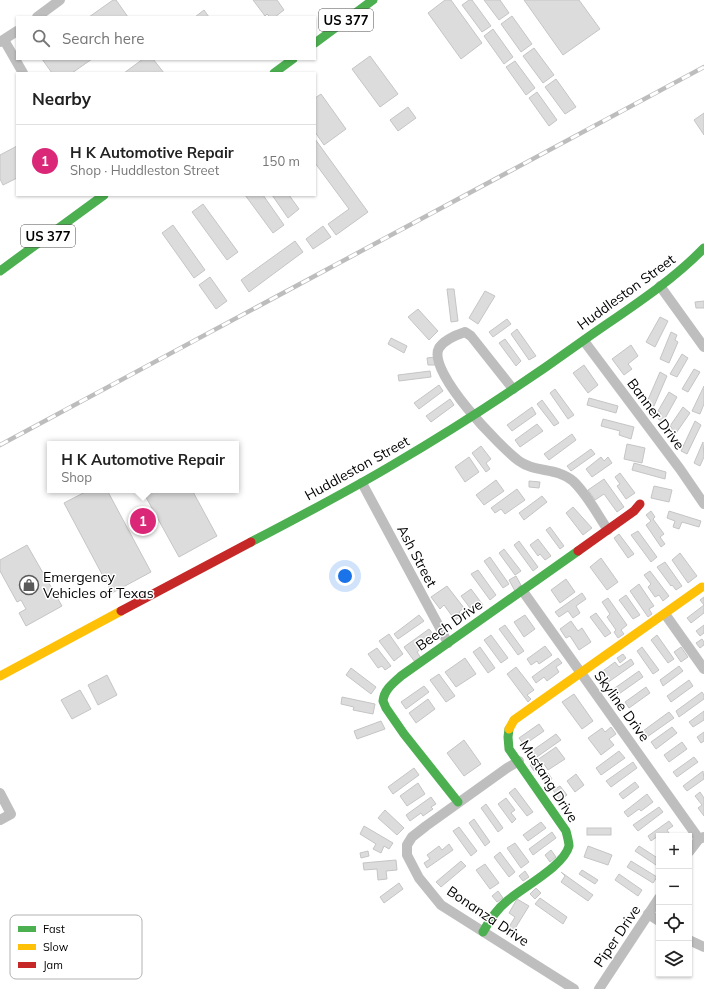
<!DOCTYPE html>
<html lang="en">
<head>
<meta charset="utf-8">
<style>
	body { margin:0; font-family:Mulish,sans-serif; background:#f2f2f2; color:#222 }
	.controls { position:absolute; right:12px; bottom:12px; display:grid; overflow:hidden; border-radius:0px; box-shadow:0 1px 3px #0004 }
	.controls button { width:36px; height:36px; display:grid; place-items:center; padding:0; border:0; border-bottom:1px solid #e0e0e0; background:#fff; color:#222; font:20px sans-serif }
	.you { position:absolute; left:345px; top:576px; width:14px; height:14px; margin:-10px; border:3px solid #fff; border-radius:50%; background:#1a73e8; box-shadow:0 0 0 6px #1a73e833 }
	.badge { display:grid; place-items:center; width:26px; height:26px; border-radius:50%; background:#db2777; color:#fff; font-size:13px; font-weight:700 }
	.pin { position:absolute; translate:-50% -50%; border:2px solid #fff; box-shadow:0 1px 4px #0006 }
	.popup { position:absolute; left:47px; top:441px; width:192px; height:52px; box-sizing:border-box; display:grid; place-content:center; border-radius:0px; background:#fff; filter:drop-shadow(0 1px 3px #0005); font-size:13px; white-space:nowrap; color:#767676 }
	.popup b { font-size:15px; color:#222 }
	.popup::after { content:''; position:absolute; left:50%; top:100%; margin-left:-8px; border:8px solid transparent; border-top-color:#fff }
	.list { margin:0; padding:0; list-style:none }
	h2 { display:flex; justify-content:space-between; align-items:center; height:52px; margin:0; padding:0 16px; font-size:17px }
	h2 small { font-size:13px; font-weight:400; color:#767676 }
	.list li { display:grid; grid-template-columns:26px 1fr auto; gap:12px; align-items:center; box-sizing:border-box; height:72px; padding:0 16px; border-top:1px solid #e0e0e0 }
	.list b { display:block; font-size:15px; white-space:nowrap }
	.list p { margin:0; font-size:13px; white-space:nowrap; color:#767676 }
	.list em { font-size:13px; font-style:normal; color:#767676 }
	.icon { flex:none; width:22px; height:22px; fill:none; stroke:currentColor; stroke-width:2; stroke-linecap:round; stroke-linejoin:round }
	.map { position:relative; flex:none; width:704px; height:989px; overflow:hidden }
	.search { position:absolute; background:#fff; box-shadow:0 1px 3px #0004; left:16px; top:16px; width:300px; height:44px; display:flex; align-items:center; gap:10px; box-sizing:border-box; padding:0 14px; border-radius:0px; color:#767676; font-size:15px }
	.panel { position:absolute; background:#fff; box-shadow:0 1px 3px #0004; left:16px; top:72px; width:300px; height:124px; border-radius:0px }
	.map>svg:first-child { display:block }
</style>
</head>
<body>
<div class="map">
<svg width="704" height="989" viewBox="0 0 704 989">
	<rect width="100%" height="100%" fill="#fff"/>
	<!-- building -->
	<g fill="#dcdcdc" stroke="#c5c5c5">
		<path d="M113 0H116L128 17H89Z"/>
		<path d="M253 0H277L284 10 275 17H270L267 14 265 16Z"/>
		<path d="M445 0H451L482 43 461 59 428 13Z"/>
		<path d="M469 0H472L491 26 482 32 462 5Z"/>
		<path d="M484 0H500L509 13 499 20Z"/>
		<path d="M524 0H579L600 29 563 55Z"/>
		<path d="M204 10 209 17H195Z"/>
		<path d="M512 16 532 44 521 52 501 24Z"/>
		<path d="M493 29 513 57 504 64 484 36Z"/>
		<path d="M534 48 554 75 543 83 523 56Z"/>
		<path d="M370 56 398 94 380 107 352 69Z"/>
		<path d="M42 59H92L72 73H52Z"/>
		<path d="M143 59H153L164 73H124Z"/>
		<path d="M515 61 535 88 526 95 506 67Z"/>
		<path d="M556 79 576 107 565 114 545 87Z"/>
		<path d="M537 92 557 120 549 126 529 98Z"/>
		<path d="M321 94 346 129 324 145 315 132V98Z"/>
		<path d="M408 107 416 118 398 131 390 120Z"/>
		<path d="M704 113V135L694 120Z"/>
		<path d="M315 139 368 212 336 235 328 224 349 209 315 163Z"/>
		<path d="M17 146V178L3 185 0 179V155Z"/>
		<path d="M245 195H263L284 225 273 233Z"/>
		<path d="M272 195H289L299 209 288 218Z"/>
		<path d="M203 204 238 252 227 260 192 212Z"/>
		<path d="M173 225 205 270 194 278 162 233Z"/>
		<path d="M323 226 331 237 313 249 306 239Z"/>
		<path d="M295 241 303 252 249 292 241 280Z"/>
		<path d="M210 277 227 301 216 309 199 285Z"/>
		<path d="M447 289H454L458 321 451 322Z"/>
		<path d="M485 291 495 296 478 324 469 318Z"/>
		<path d="M704 301V308H696L695 302Z"/>
		<path d="M418 309 438 331 429 340 408 317Z"/>
		<path d="M660 317 668 321 655 347 646 342Z"/>
		<path d="M507 319 511 324 493 337 489 332Z"/>
		<path d="M517 329 536 356 529 360 511 334Z"/>
		<path d="M671 332 677 335 675 340 678 342 669 363 660 359Z"/>
		<path d="M391 338 407 346 404 353 388 344Z"/>
		<path d="M505 339 521 361 516 366 499 343Z"/>
		<path d="M631 345 638 356 628 364 632 369 624 375 612 359Z"/>
		<path d="M682 354 688 358 677 377 670 374Z"/>
		<path d="M435 357 436 365H428L427 358Z"/>
		<path d="M584 365 598 385 588 393 573 373Z"/>
		<path d="M694 369 700 372 688 392 682 389Z"/>
		<path d="M430 371 431 377 399 381 398 375Z"/>
		<path d="M660 372 667 376 654 406 647 402Z"/>
		<path d="M439 385 443 391 419 409 414 403Z"/>
		<path d="M704 386V404L700 414 692 411Z"/>
		<path d="M555 389 574 415 568 419 550 393Z"/>
		<path d="M669 392 677 397 663 422 658 419 661 413 658 411Z"/>
		<path d="M589 398 618 406 616 413 587 405Z"/>
		<path d="M450 399 454 405 431 422 426 416Z"/>
		<path d="M542 400 559 423 554 426 537 404Z"/>
		<path d="M532 407 536 414 512 431 507 425Z"/>
		<path d="M683 407 690 413 674 436 669 433 672 428 670 426Z"/>
		<path d="M603 419 634 427 631 439 619 435 620 431 601 426Z"/>
		<path d="M695 421 701 425 687 454 681 451Z"/>
		<path d="M537 424 543 431 520 447 515 440Z"/>
		<path d="M572 434 576 440 549 460 544 454Z"/>
		<path d="M703 442 704 457 700 466 694 463Z"/>
		<path d="M627 444 645 448 642 463 624 459Z"/>
		<path d="M481 446 491 459 486 463 490 469 486 472 472 453Z"/>
		<path d="M591 449 595 454 571 471 567 466Z"/>
		<path d="M469 457 479 472 465 482 455 467Z"/>
		<path d="M601 457 604 461 608 457 612 463 592 477 586 469Z"/>
		<path d="M634 463 666 472 665 479 632 470Z"/>
		<path d="M620 473 635 493 626 499 617 486 620 484 615 477Z"/>
		<path d="M604 479 624 507 617 512 604 494 595 500 588 490Z"/>
		<path d="M496 480 504 491 484 505 476 495Z"/>
		<path d="M529 481 540 482 539 488 529 487Z"/>
		<path d="M654 486 672 490 669 502 651 498Z"/>
		<path d="M517 489 525 500 505 514 501 509 495 513 491 508Z"/>
		<path d="M89 490H107L151 572 112 593 64 503Z"/>
		<path d="M142 490H192L217 536 179 557Z"/>
		<path d="M542 496 547 502 524 520 519 513Z"/>
		<path d="M573 507 592 528 583 535 566 513Z"/>
		<path d="M651 511 655 517 653 519 664 534 660 537 665 544 661 547 646 525 651 521 646 515Z"/>
		<path d="M669 511 701 521 699 527 682 522 679 529 673 527 675 521 667 518Z"/>
		<path d="M550 527 564 546 560 549 546 530Z"/>
		<path d="M638 531 657 557 651 562 631 535Z"/>
		<path d="M619 534 634 554 628 558 614 538Z"/>
		<path d="M538 539 551 556 545 560 540 554 538 556 530 545Z"/>
		<path d="M519 541 538 567 533 571 514 545Z"/>
		<path d="M27 545 62 606 26 626 19 613 26 609 21 600 17 602 0 571V560Z"/>
		<path d="M504 549 521 571 515 575 499 553Z"/>
		<path d="M680 553 697 576 688 583 672 560Z"/>
		<path d="M490 557 509 584 503 588 484 561Z"/>
		<path d="M601 558 618 582 607 590 590 567Z"/>
		<path d="M665 562 682 586 676 590 672 585 671 586 657 567Z"/>
		<path d="M478 570 496 595 490 600 471 574Z"/>
		<path d="M650 571 669 596 663 601 659 595 655 597 648 587 651 584 644 575Z"/>
		<path d="M516 576 522 587 515 591 509 580Z"/>
		<path d="M566 579 575 592 560 603 551 590Z"/>
		<path d="M639 584 654 606 649 609 652 614 648 617 630 591Z"/>
		<path d="M447 586 464 608 459 612 462 616 455 620 444 605 440 609 431 597Z"/>
		<path d="M471 589 483 605 477 609 474 605 470 608 461 596Z"/>
		<path d="M582 593 586 599 576 606 580 613 573 618 568 611 559 617 555 612Z"/>
		<path d="M626 595 640 615 633 619 619 600Z"/>
		<path d="M704 597V613L691 623 687 618 704 605 700 600Z"/>
		<path d="M608 598 627 625 621 630 624 634 618 638 614 632 616 630 607 617 610 614 602 602Z"/>
		<path d="M596 613 611 633 605 637 590 617Z"/>
		<path d="M419 615 424 621 398 639 394 634Z"/>
		<path d="M525 615 535 629 524 637 514 622Z"/>
		<path d="M571 621 578 631 582 628 591 642 579 650 570 636 566 638 560 629Z"/>
		<path d="M505 625 524 651 518 655 499 629Z"/>
		<path d="M704 625V633L700 636 696 631Z"/>
		<path d="M429 629 433 634 429 638 431 641 417 652 421 658 415 662 404 647Z"/>
		<path d="M389 634 403 654 394 661 379 641Z"/>
		<path d="M491 635 508 658 501 663 484 640Z"/>
		<path d="M657 635 674 659 668 663 651 640Z"/>
		<path d="M702 639 704 642V645L700 648 696 643Z"/>
		<path d="M545 646 552 655 539 664 537 661 531 665 527 659Z"/>
		<path d="M480 647 495 668 488 673 473 652Z"/>
		<path d="M642 647 659 670 653 674 637 651Z"/>
		<path d="M681 647 688 657 681 662 674 652Z"/>
		<path d="M377 648 391 666 385 670 382 666 378 668 368 654Z"/>
		<path d="M623 654 626 658 620 663 617 658Z"/>
		<path d="M465 658 476 674 456 687 445 672Z"/>
		<path d="M558 658 562 663 556 667 559 672 547 681 544 677 536 683 532 677Z"/>
		<path d="M631 659 634 664 607 683 600 673 615 662 619 667Z"/>
		<path d="M679 666 683 671 663 686 660 680Z"/>
		<path d="M516 667 534 690 527 695 531 699 528 702 507 674Z"/>
		<path d="M351 668 376 687 371 694 346 675Z"/>
		<path d="M639 671 643 677 616 696 612 690Z"/>
		<path d="M439 674 455 696 446 702 430 680Z"/>
		<path d="M107 675 117 695 98 705 88 685Z"/>
		<path d="M689 680 693 686 671 702 667 696Z"/>
		<path d="M424 686 429 692 406 709 401 702Z"/>
		<path d="M646 687 650 693 629 708 625 702Z"/>
		<path d="M80 690 91 709 72 719 61 700Z"/>
		<path d="M702 692 704 695V699L679 717 676 711Z"/>
		<path d="M574 694 593 721 582 729 562 702Z"/>
		<path d="M342 697 375 704 373 714 353 710 354 707 341 704Z"/>
		<path d="M428 699 435 709 416 723 409 713Z"/>
		<path d="M704 711V720L693 727 689 722Z"/>
		<path d="M669 712 674 718 647 737 643 731Z"/>
		<path d="M381 721 385 729 357 739 354 731Z"/>
		<path d="M539 724 544 731 524 745 519 738Z"/>
		<path d="M611 727 616 734 609 739 614 745 601 755 588 738 602 728 605 732Z"/>
		<path d="M672 727 677 733 656 749 651 742Z"/>
		<path d="M704 732V741L701 743 697 737Z"/>
		<path d="M556 734 561 740 534 759 529 753Z"/>
		<path d="M464 740 481 764 464 776 447 753Z"/>
		<path d="M682 742 687 749 669 762 664 755Z"/>
		<path d="M556 747 565 759 548 770 544 764 534 771 530 765Z"/>
		<path d="M619 751 625 758 601 775 596 768Z"/>
		<path d="M694 757 698 762 677 777 673 772Z"/>
		<path d="M633 762 637 768 611 787 606 781Z"/>
		<path d="M414 768 419 775 393 794 388 787Z"/>
		<path d="M703 771 704 779 687 791 683 786Z"/>
		<path d="M548 773 552 779 546 783 542 778Z"/>
		<path d="M576 774 584 785 575 792 567 781Z"/>
		<path d="M635 782 639 787 623 799 619 794Z"/>
		<path d="M418 783 425 794 407 806 400 796Z"/>
		<path d="M560 786 567 795 560 800 553 790Z"/>
		<path d="M515 788 533 812 527 816 509 793Z"/>
		<path d="M700 792 704 798V816L698 808 702 805 695 796Z"/>
		<path d="M647 794 653 802 641 811 639 809 628 817 624 812Z"/>
		<path d="M431 797 436 804 431 807 433 809 423 816 421 813 410 821 406 815Z"/>
		<path d="M506 798 515 810 511 813 516 819 512 823 498 804Z"/>
		<path d="M486 804 503 828 498 832 481 808Z"/>
		<path d="M659 807 663 812 638 831 633 825Z"/>
		<path d="M385 810 404 828 397 835 378 818Z"/>
		<path d="M474 819 490 842 485 846 469 823Z"/>
		<path d="M669 821 673 826 667 830 669 833 665 836H659V838L658 836 651 841 648 836Z"/>
		<path d="M541 822 546 828 528 841 523 835Z"/>
		<path d="M364 826 393 843 389 849 384 846 381 853 373 849 376 844 360 834Z"/>
		<path d="M459 827 477 851 471 856 453 831Z"/>
		<rect x="587" y="828" width="24" height="7"/>
		<path d="M552 832 556 838 533 855 529 849Z"/>
		<path d="M515 843 529 862 521 868 507 848Z"/>
		<path d="M449 844 453 850 427 868 424 863 430 859 427 855 439 846 442 850Z"/>
		<path d="M588 846 612 855 608 865 584 857Z"/>
		<path d="M639 846 659 859V867L635 851Z"/>
		<path d="M551 850 556 857 550 862 545 855Z"/>
		<path d="M368 851 369 856 361 858 360 853Z"/>
		<path d="M500 852 515 872 509 877 494 857Z"/>
		<path d="M396 860 397 870 386 871 387 879 378 880 377 869 364 870 363 863Z"/>
		<path d="M461 861 466 866 441 887 436 882Z"/>
		<path d="M631 861 657 877 653 883 627 867Z"/>
		<path d="M485 864 499 883 490 889 476 870Z"/>
		<path d="M582 870 598 880 595 884 579 874Z"/>
		<path d="M525 871 529 877 523 881 519 876Z"/>
		<path d="M561 872 593 895 588 901 561 882 565 876Z"/>
		<path d="M619 874 642 890 638 896 615 880Z"/>
		<path d="M399 883 403 889 384 903 380 897Z"/>
		<path d="M536 888 541 893 535 899 530 894Z"/>
		<path d="M498 891 503 898 497 902 492 896Z"/>
		<path d="M540 898 567 917 563 924 535 904Z"/>
		<path d="M517 899 529 906 511 935 506 932 515 917 509 913Z"/>
	</g>
	<g fill="none" stroke-linecap="round" stroke-linejoin="round">
		<!-- street -->
		<g stroke="#bebebe" stroke-width="10">
			<path d="M37 17 60 0"/>
			<path d="M4 40 23 73"/>
			<path d="M0 42 17 31"/>
			<path d="M660 286 704 347"/>
			<path d="M584 341 680 469 704 504"/>
			<path d="M513 389 471 336 465 332C456 335 444 340 439 348 426 371 501 448 519 461 535 473 557 467 573 481 587 494 597 514 608 530"/>
			<path d="M362 483 448 643"/>
			<path d="M522 590 699 839"/>
			<path d="M665 614 704 669"/>
			<path d="M519 761 507 768 426 826 412 837 407 845V855L419 878 441 905 574 989"/>
			<path d="M0 793 11 814 0 820"/>
			<path d="M689 852 699 839 704 837"/>
			<path d="M648 914 659 921"/>
			<path d="M689 940 704 947"/>
			<path d="M599 989 659 898"/>
		</g>
		<!-- fast -->
		<g stroke="#4caf50" stroke-width="9">
			<path d="M315 43 373 0"/>
			<path d="M274 73 293 59"/>
			<path d="M0 271 104 195"/>
			<path d="M251 542C299 517 347 492 394 464 459 426 523 384 584 340 625 311 669 284 704 248"/>
			<path d="M458 802 404 734 386 708 383 701C384 690 393 683 401 676L578 551"/>
			<path d="M483 932C490 919 496 910 507 901 523 887 564 866 569 846 569 842 567 835 566 831L509 749 508 737 509 729"/>
		</g>
		<!-- slow -->
		<g stroke="#ffc107" stroke-width="9">
			<path d="M0 676 121 611"/>
			<path d="M509 729 514 720 702 587"/>
		</g>
		<!-- jam -->
		<g stroke="#c62828" stroke-width="9">
			<path d="M578 551 634 511 640 504"/>
			<path d="M121 611 251 542"/>
		</g>
		<defs>
			<path id="rail" d="M0 445 704 67"/>
		</defs>
		<!-- rail casing -->
		<use href="#rail" stroke="#bdbdbd" stroke-width="4.5"/>
		<!-- rail -->
		<use href="#rail" stroke="#fff" stroke-width="3" stroke-dasharray="9" stroke-linecap="butt"/>
	</g>
	<!-- icons -->
	<defs>
		<symbol id="shop-ring" viewBox="-11 -11 22 22"><circle r="9.5" fill="#fff" stroke="#595959" stroke-width="1.5"/><path d="M-5-2.5h2.3a2.7 3.5 0 0 1 5.4 0H5L5.5 6h-11ZM-1.5-2.5h3a1.5 2.3 0 0 0-3 0Z" fill="#595959"/></symbol>
	</defs>
	<g fill-rule="evenodd">
		<use href="#shop-ring" x="18" y="574" width="22" height="22"/>
	</g>
	<g text-anchor="middle" stroke-width="3" stroke-linejoin="round" paint-order="stroke">
		<!-- shield labels -->
		<g fill="#fff" stroke="#4c4c4c" stroke-width="1">
			<rect x="319" y="9" width="54" height="22" rx="3"/>
			<rect x="21" y="225" width="54" height="22" rx="3"/>
		</g>
		<g font-size="13" font-weight="bold" fill="#000">
			<text x="346" y="25">US 377</text>
			<text x="48" y="241">US 377</text>
		</g>
		<!-- street labels -->
		<g font-size="14" fill="#000" stroke="#fff">
			<text transform="translate(626 292) rotate(-36)" y="5">Huddleston Street</text>
			<text transform="translate(656 414) rotate(53)" y="5">Banner Drive</text>
			<text transform="translate(357 468) rotate(-29)" y="5">Huddleston Street</text>
			<text transform="translate(417 556) rotate(62)" y="5">Ash Street</text>
			<text transform="translate(449 625) rotate(-35)" y="5">Beech Drive</text>
			<text transform="translate(622 706) rotate(54)" y="5">Skyline Drive</text>
			<text transform="translate(549 781) rotate(57)" y="5">Mustang Drive</text>
			<text transform="translate(488 916) rotate(34)" y="5">Bonanza Drive</text>
			<text transform="translate(617 936) rotate(-56)" y="5">Piper Drive</text>
		</g>
		<!-- poi labels -->
		<g font-size="14" fill="#000" stroke="#fff" text-anchor="start">
			<text x="43" y="582">Emergency<tspan x="43" dy="16">Vehicles of Texas</tspan></text>
		</g>
	</g>
	<!-- legend -->
	<rect x="10" y="915" width="132" height="64" rx="6" fill="#fff" stroke="#b2b2b2" stroke-width="1"/>
	<rect x="18" y="926" width="18" height="6" fill="#4caf50"/>
	<rect x="18" y="944" width="18" height="6" fill="#ffc107"/>
	<rect x="18" y="962" width="18" height="6" fill="#c62828"/>
	<g font-size="11" fill="#000">
		<text x="43" y="933">Fast</text>
		<text x="43" y="951">Slow</text>
		<text x="43" y="969">Jam</text>
	</g>
</svg>
<div class="controls">
<button>+</button>
<button>−</button>
<button><svg class="icon" aria-label="locate" viewBox="0 0 24 24"><circle cx="12" cy="12" r="6"/><path d="M12 2v4M12 18v4M2 12h4M18 12h4"/></svg></button>
<button><svg class="icon" aria-label="layers" viewBox="0 0 24 24"><path d="M12 4l9 5-9 5-9-5zM3 14l9 5 9-5"/></svg></button>
</div>
<div class="you"></div>
<div class="pin badge" style="left:143px;top:521px">1</div>
<div class="popup"><b>H K Automotive Repair</b>Shop</div>
<div class="search"><svg class="icon" aria-label="search" viewBox="0 0 24 24"><circle cx="10" cy="10" r="6"/><path d="M15 15l6 6"/></svg>Search here</div>
<section class="panel">
<h2>Nearby<small></small></h2>
<ul class="list">
<li><span class="badge">1</span><div><b>H K Automotive Repair</b><p>Shop · Huddleston Street</p></div><em>150 m</em></li>
</ul>
</section>
</div>
</body>
</html>
